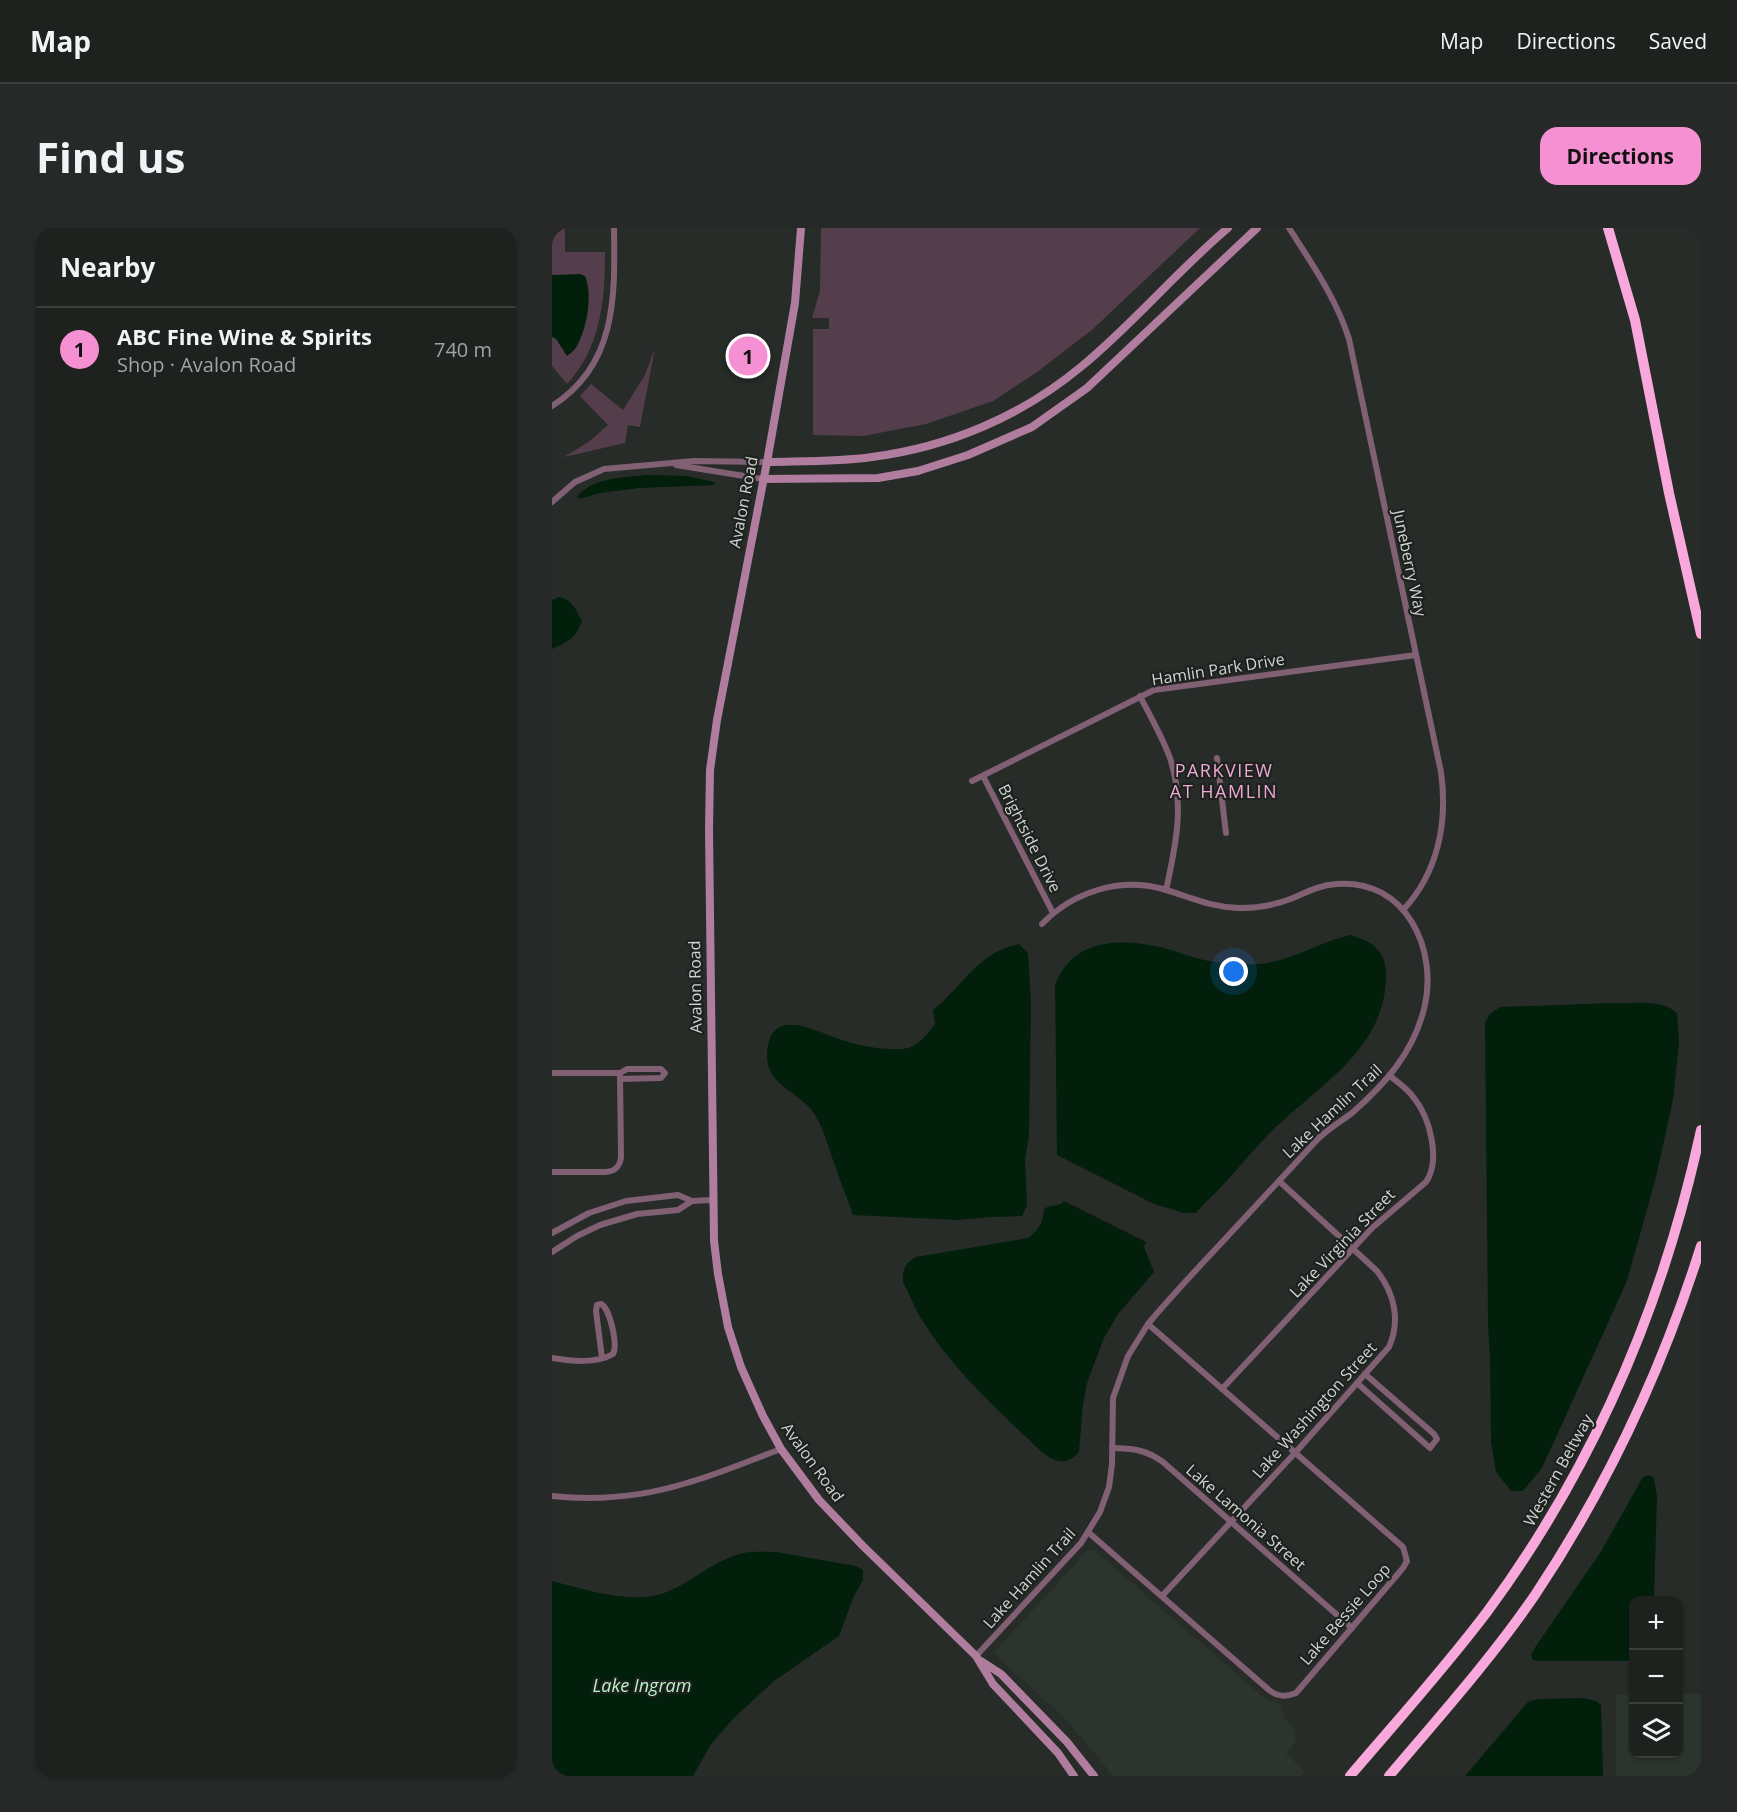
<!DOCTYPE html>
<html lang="en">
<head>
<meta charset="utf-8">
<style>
	body { margin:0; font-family:"Open Sans",sans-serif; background:#262927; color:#f1f3f6 }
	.controls { position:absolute; right:18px; bottom:18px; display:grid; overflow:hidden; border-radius:12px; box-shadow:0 2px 4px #0004 }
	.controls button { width:54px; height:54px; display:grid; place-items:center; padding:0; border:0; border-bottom:2px solid #3c3e3c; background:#1e211e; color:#f1f3f6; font:30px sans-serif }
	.you { position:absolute; left:682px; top:744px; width:21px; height:21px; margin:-15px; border:4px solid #fff; border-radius:50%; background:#1a73e8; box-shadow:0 0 0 9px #1a73e833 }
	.badge { display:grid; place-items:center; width:39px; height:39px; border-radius:50%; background:#f591d2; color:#111; font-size:20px; font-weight:700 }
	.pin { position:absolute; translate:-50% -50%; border:3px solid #fff; box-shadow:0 2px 6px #0006 }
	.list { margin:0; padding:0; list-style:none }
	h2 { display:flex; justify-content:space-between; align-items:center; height:78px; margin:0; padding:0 24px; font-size:26px }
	h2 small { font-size:20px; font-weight:400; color:#a1a3a4 }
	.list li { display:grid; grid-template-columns:39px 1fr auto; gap:18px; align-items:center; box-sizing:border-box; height:84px; padding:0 24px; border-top:2px solid #3c3e3c }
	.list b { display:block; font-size:22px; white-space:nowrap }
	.list p { margin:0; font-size:20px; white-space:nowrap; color:#a1a3a4 }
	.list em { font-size:20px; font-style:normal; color:#a1a3a4 }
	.icon { flex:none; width:33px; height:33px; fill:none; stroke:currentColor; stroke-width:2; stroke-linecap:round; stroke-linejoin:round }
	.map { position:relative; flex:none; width:1149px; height:1548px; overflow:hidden; border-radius:18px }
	header { display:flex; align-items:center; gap:36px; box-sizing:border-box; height:84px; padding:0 30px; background:#1e211e; border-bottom:2px solid #3c3e3c }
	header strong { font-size:28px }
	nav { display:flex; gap:33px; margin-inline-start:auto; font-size:21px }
	.intro { display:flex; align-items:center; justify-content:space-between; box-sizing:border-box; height:144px; padding:0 36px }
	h1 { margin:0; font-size:42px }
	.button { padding:15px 27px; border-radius:18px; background:#f591d2; color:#111; font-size:21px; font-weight:700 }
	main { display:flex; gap:36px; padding:0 36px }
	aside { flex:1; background:#1e211e; border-radius:18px; box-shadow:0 2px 4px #0004 }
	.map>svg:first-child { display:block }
</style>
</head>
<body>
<header>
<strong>Map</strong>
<nav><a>Map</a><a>Directions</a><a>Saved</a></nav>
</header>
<div class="intro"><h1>Find us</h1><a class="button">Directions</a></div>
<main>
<aside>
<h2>Nearby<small></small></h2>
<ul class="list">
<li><span class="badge">1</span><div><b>ABC Fine Wine &amp; Spirits</b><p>Shop · Avalon Road</p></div><em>740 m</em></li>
</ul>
</aside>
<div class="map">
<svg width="1149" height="1548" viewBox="0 0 1149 1548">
	<rect width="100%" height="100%" fill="#282c28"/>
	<!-- built -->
	<g fill="#2b352d">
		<path d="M542 1322 712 1470 729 1477 732 1490 742 1501 744 1514 734 1526 753 1543 749 1548H560L552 1536 511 1489 442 1425 535 1323Z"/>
		<path d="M1127 1466H1149V1548H1064V1467H1081L1082 1526H1126Z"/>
	</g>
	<!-- green -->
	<g fill="#553e4c">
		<path d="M0 0H13V24H53C53 72 49 119 15 156L0 138Z"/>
		<path d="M269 0H648L541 101 485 144 441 173 374 196 311 208 261 207V101H277V90H260L268 63Z"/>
		<path d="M103 120 88 199 76 197 73 215 12 229 38 213 56 197 28 168 39 156 71 182 93 147Z"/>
	</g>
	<!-- water -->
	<g fill="#011f0b">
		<path d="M28 46 33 48C41 67 35 100 25 118 23 122 19 125 15 128L4 111 0 109V47Z"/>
		<path d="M97 247 134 248 162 254 163 257 87 260 48 265 28 271 25 269C40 249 75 249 97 247Z"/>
		<path d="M7 369C20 371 24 382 30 393 24 410 16 414 0 421V372Z"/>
		<path d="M798 707C820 713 834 722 834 747 834 820 769 856 722 901 703 919 687 940 669 959 661 968 652 975 644 985H632L602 976 505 927 503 757C521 711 566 710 608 719 625 723 640 730 657 733 673 736 691 737 707 736 740 733 767 714 798 707Z"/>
		<path d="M467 716 476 725 479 776 477 907 473 932 475 977 470 988 439 989 406 992 301 987C296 971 289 956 284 940 277 922 270 892 256 878 240 862 214 853 215 827 217 774 266 805 293 813 309 818 339 824 356 820 368 816 376 805 383 796L381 782C412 757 426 724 467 716Z"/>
		<path d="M1059 775C1079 776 1110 770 1125 785L1127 814 1121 872 1104 949 1075 1053 990 1240 971 1263H959L944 1244 939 1213 938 1130 936 1097 933 794 938 786 948 779Z"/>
		<path d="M512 973 594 1014 592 1019 602 1044 566 1086 552 1110 535 1155 531 1176 527 1224C521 1231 513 1236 503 1232 492 1228 483 1217 474 1209 438 1175 399 1138 372 1095 363 1082 358 1067 351 1054 350 1042 353 1035 364 1029L476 1010C487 1002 491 994 492 981 498 976 506 980 512 973Z"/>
		<path d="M1097 1247 1102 1250 1105 1269 1102 1372H1082L1081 1433H985L980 1431 979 1426 984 1418 1048 1325 1091 1249Z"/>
		<path d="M224 1324 304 1338 311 1342V1352L302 1368 287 1408 222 1453 182 1490 159 1516 141 1548H0V1353C31 1361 78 1376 109 1366 137 1357 159 1334 187 1326 198 1323 212 1324 224 1324Z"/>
		<path d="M1032 1470 1044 1473 1049 1477 1051 1548H913L976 1474 986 1471Z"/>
	</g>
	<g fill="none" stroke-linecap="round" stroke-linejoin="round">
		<!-- street -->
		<g stroke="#816074" stroke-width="6">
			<path d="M737 0C760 36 784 70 797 111L889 544C896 594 886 645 851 682"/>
			<path d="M0 178C65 137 63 68 62 0"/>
			<path d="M124 237 211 251"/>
			<path d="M0 274 23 254 52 241 142 233 215 234"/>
			<path d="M588 468C598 488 610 508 618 530 633 575 624 617 614 662"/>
			<path d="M665 530 674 605"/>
			<path d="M431 548 501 685"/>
			<path d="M420 553 602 462 864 427"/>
			<path d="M0 845H68L75 841H109L113 845 109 850 68 851"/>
			<path d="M0 944H54C64 943 68 938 69 929L68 848"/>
			<path d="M0 1005 37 985 74 973 126 967 140 973 160 972"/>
			<path d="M0 1024 25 1008 48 997 85 986 126 982 140 973"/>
			<path d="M0 1130C19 1133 44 1136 61 1126 66 1117 58 1080 49 1076L45 1077 44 1083 50 1130"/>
			<path d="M805 1155 878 1220 885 1211 882 1206 813 1146"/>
			<path d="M670 1161 820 1000 874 954C889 932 878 890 862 870 856 861 847 855 838 848"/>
			<path d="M560 1220C582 1221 593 1221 611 1234L800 1400"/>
			<path d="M0 1268C46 1273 94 1268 138 1254 169 1245 199 1232 229 1221"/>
			<path d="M536 1304 717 1462C726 1469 733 1469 744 1465L851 1340 855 1333 851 1319 596 1096"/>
			<path d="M610 1368 743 1225 837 1119C849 1092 842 1065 825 1043L727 953"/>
			<path d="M424 1428 529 1315 548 1284 557 1259 560 1236 561 1170 576 1128 596 1096C620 1067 647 1039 673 1011 703 979 733 946 764 913 774 902 788 894 800 885 833 856 861 825 872 781 887 722 854 650 784 656 768 657 755 664 741 670 724 677 705 680 687 680 658 679 638 669 611 661 567 649 521 664 490 696"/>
		</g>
		<!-- secondary -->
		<g stroke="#b17d9e" stroke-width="8">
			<path d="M249 0 243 75 215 234 165 492 158 542 157 602 162 1013 166 1046 176 1099 189 1139 211 1188 229 1221 267 1272 311 1318 424 1428 441 1456 506 1525 522 1548"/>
			<path d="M215 234C250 233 285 234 320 229 397 219 470 188 530 138 581 96 625 43 676 0"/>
			<path d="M211 251 326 250 366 243 416 227 480 199 535 160 705 0"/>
			<path d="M429 1433 449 1446 515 1514 542 1548"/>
		</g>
		<!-- highway -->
		<g stroke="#f9a8db" stroke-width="10">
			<path d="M1056 0 1083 92 1117 265 1149 406"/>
			<path d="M798 1548C844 1494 892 1441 935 1384 1042 1239 1111 1078 1149 902"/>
			<path d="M837 1548C887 1489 939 1431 983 1367 1055 1259 1110 1142 1149 1018"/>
		</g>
	</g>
	<g text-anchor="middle" stroke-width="4.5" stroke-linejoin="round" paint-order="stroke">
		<!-- street labels -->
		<g font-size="16" fill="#d1d4d2" stroke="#1e221f">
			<text transform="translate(191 274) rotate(-79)" y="6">Avalon Road</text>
			<text transform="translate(858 335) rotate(78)" y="6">Juneberry Way</text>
			<text transform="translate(666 441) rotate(-9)" y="6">Hamlin Park Drive</text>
			<text transform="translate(478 610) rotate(63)" y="6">Brightside Drive</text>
			<text transform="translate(143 759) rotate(-91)" y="6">Avalon Road</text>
			<text transform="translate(780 883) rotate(-43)" y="6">Lake Hamlin Trail</text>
			<text transform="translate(790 1015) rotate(-46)" y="6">Lake Virginia Street</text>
			<text transform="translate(762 1182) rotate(-48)" y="6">Lake Washington Street</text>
			<text transform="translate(261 1234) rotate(54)" y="6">Avalon Road</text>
			<text transform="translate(1006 1242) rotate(-61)" y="6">Western Beltway</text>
			<text transform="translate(694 1289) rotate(41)" y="6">Lake Lamonia Street</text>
			<text transform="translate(477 1350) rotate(-48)" y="6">Lake Hamlin Trail</text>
			<text transform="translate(793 1386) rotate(-49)" y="6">Lake Bessie Loop</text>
		</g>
		<!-- neighbourhood labels -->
		<g font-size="18" letter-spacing="1.5" fill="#efa8d4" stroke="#1e221f">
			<text x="672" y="549">PARKVIEW<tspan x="672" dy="21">AT HAMLIN</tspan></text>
		</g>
		<!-- water labels -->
		<g font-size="18" font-style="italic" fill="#b8f2c5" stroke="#1e221f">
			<text x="90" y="1464">Lake Ingram</text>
		</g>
	</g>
</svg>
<div class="controls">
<button>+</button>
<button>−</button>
<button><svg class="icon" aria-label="layers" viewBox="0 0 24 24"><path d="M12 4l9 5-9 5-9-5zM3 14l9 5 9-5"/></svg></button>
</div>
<div class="you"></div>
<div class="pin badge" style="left:196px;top:128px">1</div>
</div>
</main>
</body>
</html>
